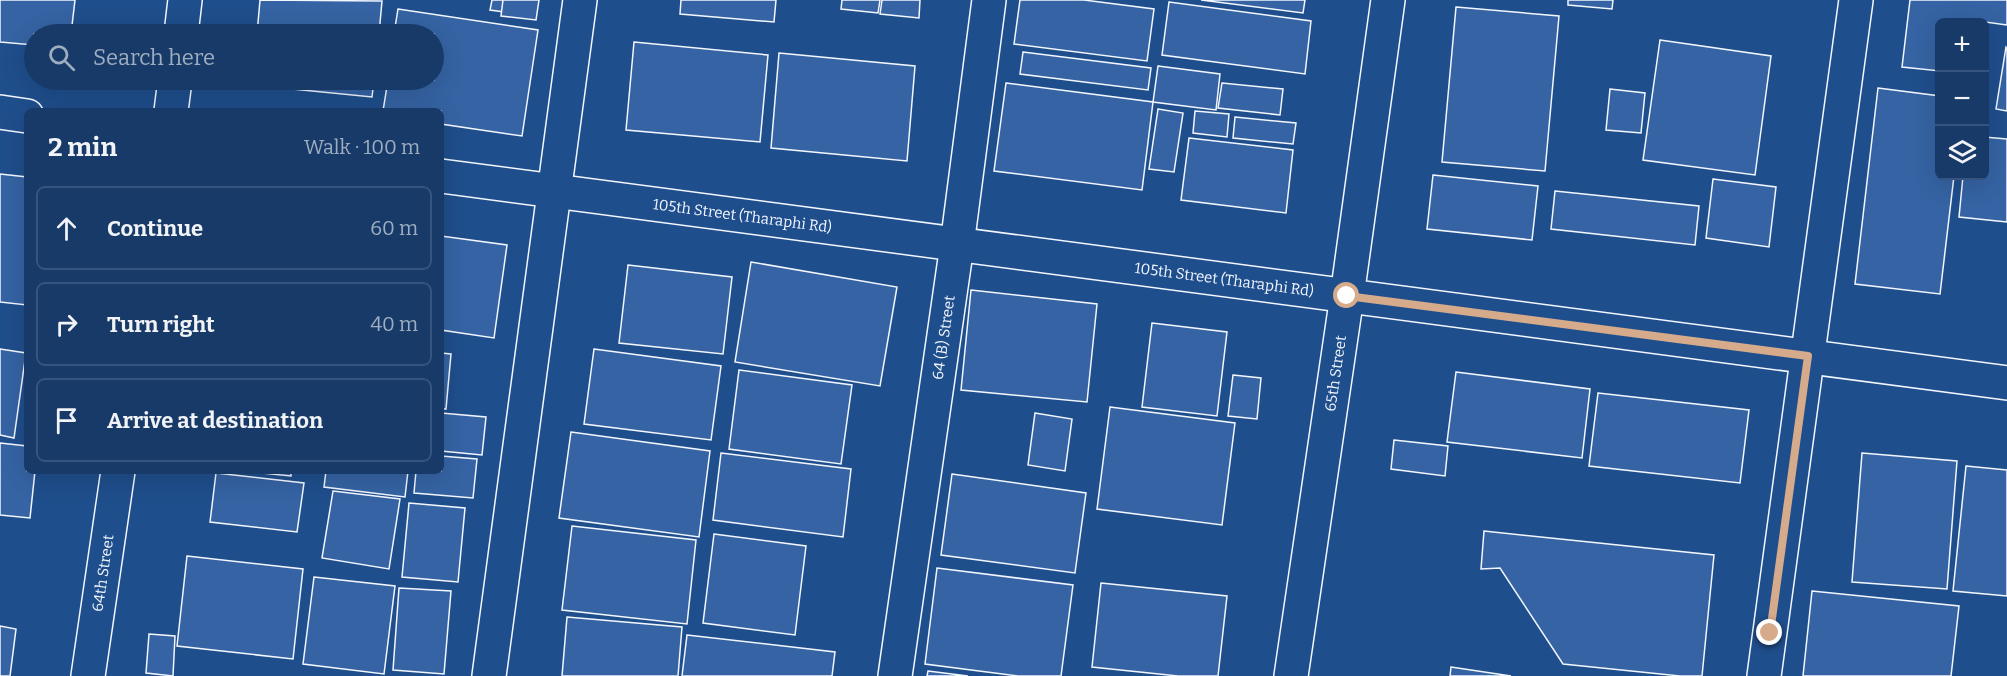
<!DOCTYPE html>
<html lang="en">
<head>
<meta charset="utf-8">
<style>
	body { margin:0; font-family:Bitter,serif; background:#244571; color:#f1f3f6 }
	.controls { position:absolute; right:18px; top:18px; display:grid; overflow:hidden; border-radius:9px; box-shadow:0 6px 24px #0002 }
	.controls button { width:54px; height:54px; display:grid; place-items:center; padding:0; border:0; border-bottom:2px solid #36547d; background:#173a69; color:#f1f3f6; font:30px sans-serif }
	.stop { position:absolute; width:18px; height:18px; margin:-14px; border:4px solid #d6ab8b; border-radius:50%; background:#fff }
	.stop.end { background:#d6ab8b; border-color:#fff; box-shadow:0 2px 6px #0008 }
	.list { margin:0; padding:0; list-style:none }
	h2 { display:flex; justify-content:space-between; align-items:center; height:78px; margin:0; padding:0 24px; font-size:26px }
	h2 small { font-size:20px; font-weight:400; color:#9eadc0 }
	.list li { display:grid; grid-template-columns:39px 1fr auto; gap:18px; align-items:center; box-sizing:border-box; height:84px; margin:0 12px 12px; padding:0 12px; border:2px solid #36547d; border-radius:9px }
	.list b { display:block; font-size:22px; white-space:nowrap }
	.list em { font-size:20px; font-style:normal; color:#9eadc0 }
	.icon { flex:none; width:33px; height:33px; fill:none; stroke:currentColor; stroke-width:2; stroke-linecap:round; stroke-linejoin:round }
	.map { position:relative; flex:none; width:2007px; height:676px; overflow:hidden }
	.search { position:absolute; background:#173a69; box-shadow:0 6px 24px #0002; left:24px; top:24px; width:420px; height:66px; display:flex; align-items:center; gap:15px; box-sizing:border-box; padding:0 21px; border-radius:33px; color:#9eadc0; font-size:22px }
	.panel { position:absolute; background:#173a69; box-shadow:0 6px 24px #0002; left:24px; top:108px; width:420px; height:366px; border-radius:9px }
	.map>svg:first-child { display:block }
</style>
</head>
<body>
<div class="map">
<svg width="2007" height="676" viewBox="0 0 2007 676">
	<rect width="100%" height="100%" fill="#1f4e8c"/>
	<!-- building -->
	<g fill="#3563a3" stroke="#f2f6ff" stroke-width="1.5">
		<path d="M0 0H75L71 34H34V45L0 42Z"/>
		<path d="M260 0 382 1 379 34H257Z"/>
		<path d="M492 0H521L520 14 490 10Z"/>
		<path d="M503 0H539L536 20 501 16Z"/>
		<path d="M681 0H776L774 22 680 14Z"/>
		<path d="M842 0H880L878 13 841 9Z"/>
		<path d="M882 0H920L919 18 880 14Z"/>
		<path d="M1020 0H1084L1154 9 1147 61 1014 44Z"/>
		<path d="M1201 0H1305L1303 13Z"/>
		<path d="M1568 0H1613L1612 9 1568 5Z"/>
		<path d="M1910 0H2007V25L1971 20V22H1940V71L1902 67Z"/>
		<path d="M1169 2 1311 21 1305 74 1162 55Z"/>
		<path d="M1456 7 1559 16 1545 171 1442 162Z"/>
		<path d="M398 9 538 30 522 136 441 124V111H383L388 80H434V34H394Z"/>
		<path d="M1660 40 1771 56 1755 175 1643 160Z"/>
		<path d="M634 42 768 55 760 142 626 130Z"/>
		<path d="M2006 47 2007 48V111L1996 109Z"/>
		<path d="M1023 52 1151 68 1148 90 1020 74Z"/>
		<path d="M779 53 915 66 907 161 771 148Z"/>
		<path d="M1158 66 1220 74 1216 110 1153 102Z"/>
		<path d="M252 80H374L372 97 251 85Z"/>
		<path d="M1006 83 1153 102 1142 190 994 171Z"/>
		<path d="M1222 83 1283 89 1280 115 1218 108Z"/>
		<path d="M1878 88 1940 96V176H1954L1940 294 1855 284Z"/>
		<path d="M1610 89 1645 93 1641 133 1606 130Z"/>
		<path d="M1158 109 1183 113 1174 172 1149 169Z"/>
		<path d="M1195 111 1229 114 1227 137 1193 133Z"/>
		<path d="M1235 117 1296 123 1293 144 1233 138Z"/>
		<path d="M1984 137 2007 139V222L1959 217 1963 176H1984Z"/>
		<path d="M1189 138 1293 150 1286 213 1181 200Z"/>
		<path d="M0 174 27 177V305L0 302Z"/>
		<path d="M1433 175 1538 186 1532 240 1427 229Z"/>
		<path d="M1713 179 1776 187 1769 247 1706 238Z"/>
		<path d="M1555 191 1699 206 1695 245 1551 229Z"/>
		<path d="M441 236 507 245 494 338 441 330Z"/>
		<path d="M751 262 897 287 880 386 735 362Z"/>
		<path d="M628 265 732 277 723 354 619 343Z"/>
		<path d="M971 290 1097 304 1087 402 961 390Z"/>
		<path d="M1152 323 1227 332 1217 416 1142 407Z"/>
		<path d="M0 349 26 353 14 438 0 435Z"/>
		<path d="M594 349 721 366 711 440 584 424Z"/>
		<path d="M441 353 451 354 446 409H441Z"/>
		<path d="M739 370 852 385 841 464 729 449Z"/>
		<path d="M1456 372 1590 389 1582 458 1447 442Z"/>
		<path d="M1233 375 1261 378 1257 419 1228 416Z"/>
		<path d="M1598 393 1749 410 1740 483 1589 466Z"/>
		<path d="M1110 407 1235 423 1222 525 1097 509Z"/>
		<path d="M441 413 486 417 482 455 441 451Z"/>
		<path d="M1035 413 1072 419 1065 471 1028 465Z"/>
		<path d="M571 432 710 451 699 537 559 518Z"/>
		<path d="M1394 440 1448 446 1445 476 1391 469Z"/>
		<path d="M0 443 27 446V471H35L30 518 0 515Z"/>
		<path d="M721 453 851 469 843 537 713 520Z"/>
		<path d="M1862 453 1957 461 1947 589 1852 582Z"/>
		<path d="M441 456 477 459 473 498 414 493 416 471H441Z"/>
		<path d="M1966 466 2007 470V596L1953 591Z"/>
		<path d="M243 471H291V476Z"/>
		<path d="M326 471H408L405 497 324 487Z"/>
		<path d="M216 473 304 483 297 532 210 522Z"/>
		<path d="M952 474 1086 493 1075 573 941 555Z"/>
		<path d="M333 491 400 499 389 569 322 558Z"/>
		<path d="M409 503 465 508 458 582 402 577Z"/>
		<path d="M572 526 696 540 687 624 562 610Z"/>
		<path d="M1484 531 1714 555 1702 676H1680L1563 664 1500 568 1481 569Z"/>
		<path d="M714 534 806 546 795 635 703 623Z"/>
		<path d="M187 556 303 569 293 659 177 646Z"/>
		<path d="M937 568 1073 585 1061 676H1018L925 664Z"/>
		<path d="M314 577 395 586 384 674 303 664Z"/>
		<path d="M1101 583 1227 596 1218 676H1178L1092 667Z"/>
		<path d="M399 588 451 591 444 674 393 670Z"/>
		<path d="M1812 591 1959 606 1951 676H1803Z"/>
		<path d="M567 617 682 627 678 676H562Z"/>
		<path d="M0 626 16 629 10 676H0Z"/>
		<path d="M149 634 175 636 173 676 146 673Z"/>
		<path d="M687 635 835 652 832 676H682Z"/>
		<path d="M1451 667 1511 676H1450Z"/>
		<path d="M928 671 968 676H927Z"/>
	</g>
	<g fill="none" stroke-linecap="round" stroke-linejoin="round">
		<defs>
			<g id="minor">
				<path d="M489 676 580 0"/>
				<path id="s1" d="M895 676 957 245 989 0"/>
				<path d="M1764 676 1856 0"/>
			</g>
			<g id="tertiary">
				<path d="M181 34 185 0"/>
				<path d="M171 111 175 80"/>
				<path d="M0 112 27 116"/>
				<path id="s2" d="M441 176 2007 383"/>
				<path id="s3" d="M88 676 118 471"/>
				<path id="s4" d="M1291 676 1347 296 1388 0"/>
			</g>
		</defs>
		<!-- minor casing -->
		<use href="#minor" stroke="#f2f6ff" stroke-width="36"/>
		<!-- tertiary casing -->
		<use href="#tertiary" stroke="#f2f6ff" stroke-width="36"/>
		<!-- minor -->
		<use href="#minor" stroke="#1f4e8c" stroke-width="33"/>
		<!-- tertiary -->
		<use href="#tertiary" stroke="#1f4e8c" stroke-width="33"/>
	</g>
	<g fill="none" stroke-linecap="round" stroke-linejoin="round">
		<!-- route -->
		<path stroke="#d6ab8b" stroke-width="8" d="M1347 296 1808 356 1770 633"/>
	</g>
	<g text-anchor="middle" stroke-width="4.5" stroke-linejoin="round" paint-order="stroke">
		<!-- street labels -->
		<g font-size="15" fill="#f2f6ff" stroke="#1f4e8c">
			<text dy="5" stroke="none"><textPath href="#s2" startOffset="304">105th Street (Tharaphi Rd)</textPath></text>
			<text dy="5" stroke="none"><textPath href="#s2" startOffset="790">105th Street (Tharaphi Rd)</textPath></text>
			<text dy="5" stroke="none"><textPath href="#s1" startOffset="342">64 (B) Street</textPath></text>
			<text dy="5" stroke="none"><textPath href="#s4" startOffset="306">65th Street</textPath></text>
			<text dy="5" stroke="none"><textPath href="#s3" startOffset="104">64th Street</textPath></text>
		</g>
	</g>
</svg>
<div class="controls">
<button>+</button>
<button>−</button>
<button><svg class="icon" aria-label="layers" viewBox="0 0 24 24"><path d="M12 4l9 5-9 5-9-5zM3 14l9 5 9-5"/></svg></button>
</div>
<div class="stop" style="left:1347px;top:296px"></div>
<div class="stop end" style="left:1770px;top:633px"></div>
<div class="search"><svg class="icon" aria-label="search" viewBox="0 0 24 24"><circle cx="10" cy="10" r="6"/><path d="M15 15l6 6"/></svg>Search here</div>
<section class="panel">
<h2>2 min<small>Walk · 100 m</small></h2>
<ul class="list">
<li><svg class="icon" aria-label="ahead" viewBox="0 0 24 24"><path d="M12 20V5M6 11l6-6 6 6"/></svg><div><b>Continue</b></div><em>60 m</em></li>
<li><svg class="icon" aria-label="right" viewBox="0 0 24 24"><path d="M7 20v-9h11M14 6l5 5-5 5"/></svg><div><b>Turn right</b></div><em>40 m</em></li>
<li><svg class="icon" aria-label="arrive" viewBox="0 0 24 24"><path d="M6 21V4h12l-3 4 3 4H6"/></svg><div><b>Arrive at destination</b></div></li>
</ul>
</section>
</div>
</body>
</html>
